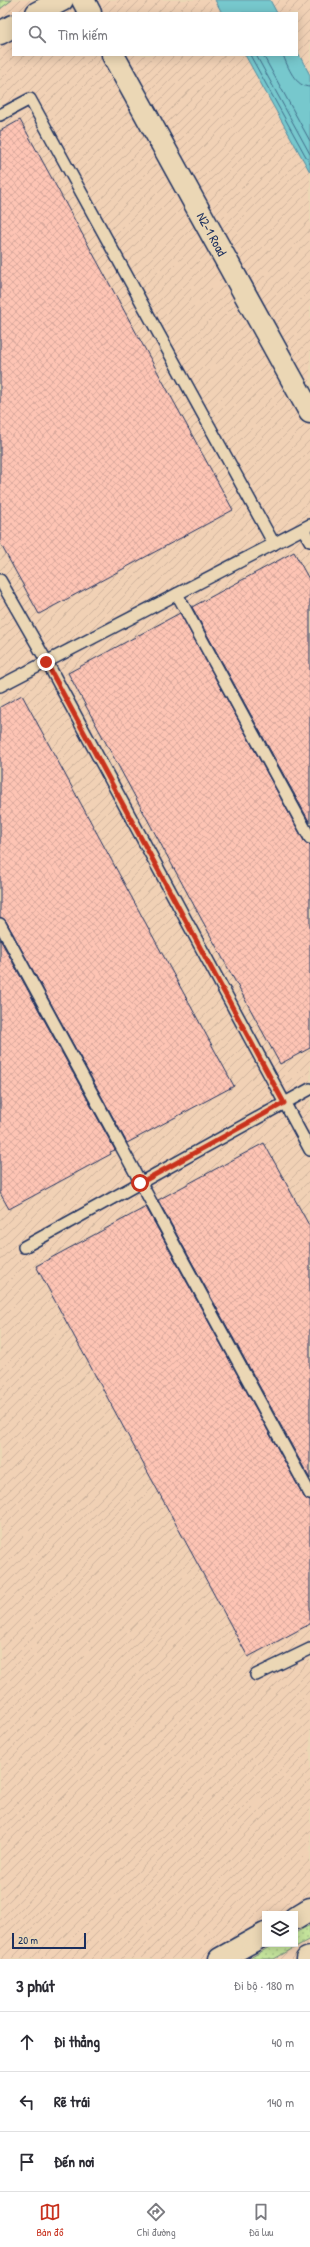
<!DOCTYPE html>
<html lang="vi">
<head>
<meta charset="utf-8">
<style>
	body { margin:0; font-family:"Patrick Hand",sans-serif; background:#f7f7f7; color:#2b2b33 }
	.controls { position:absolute; right:12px; bottom:12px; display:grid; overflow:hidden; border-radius:0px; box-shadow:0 2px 10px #0003 }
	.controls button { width:36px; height:36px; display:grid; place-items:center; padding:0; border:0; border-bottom:1px solid #e1e1e2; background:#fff; color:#2b2b33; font:20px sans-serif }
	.scale { position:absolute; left:12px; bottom:10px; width:74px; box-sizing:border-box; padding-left:4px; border:2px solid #1b2f5e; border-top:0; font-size:11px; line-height:14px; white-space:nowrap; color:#1b2f5e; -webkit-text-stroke:3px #ebd7b5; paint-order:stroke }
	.stop { position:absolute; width:12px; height:12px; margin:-9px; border:3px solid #c8321e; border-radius:50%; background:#fff }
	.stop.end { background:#c8321e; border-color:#fff; box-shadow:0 1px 4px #0008 }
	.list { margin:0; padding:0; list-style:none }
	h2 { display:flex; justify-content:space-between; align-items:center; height:52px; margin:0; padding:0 16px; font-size:17px }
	h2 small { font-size:13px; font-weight:400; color:#7c7c81 }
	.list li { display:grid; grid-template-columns:26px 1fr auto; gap:12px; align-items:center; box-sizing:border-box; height:60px; padding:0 16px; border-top:1px solid #e1e1e2 }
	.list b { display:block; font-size:15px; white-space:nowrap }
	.list em { font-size:13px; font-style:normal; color:#7c7c81 }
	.icon { flex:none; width:22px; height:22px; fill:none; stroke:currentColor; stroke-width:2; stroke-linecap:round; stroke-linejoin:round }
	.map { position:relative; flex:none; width:310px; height:1959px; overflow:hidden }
	.search { position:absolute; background:#fff; box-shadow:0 2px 10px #0003; left:12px; right:12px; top:12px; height:44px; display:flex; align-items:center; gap:10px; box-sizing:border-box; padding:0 14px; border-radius:0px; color:#7c7c81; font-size:15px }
	.sheet { height:232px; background:#fff }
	nav { display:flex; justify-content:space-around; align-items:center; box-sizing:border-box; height:56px; border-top:1px solid #e1e1e2; background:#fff; font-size:11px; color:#7c7c81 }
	nav a { display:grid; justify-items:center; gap:2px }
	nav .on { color:#c8321e }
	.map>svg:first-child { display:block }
</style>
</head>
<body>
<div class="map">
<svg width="310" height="1959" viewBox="0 0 310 1959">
	<defs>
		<pattern id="industrial-furrows" width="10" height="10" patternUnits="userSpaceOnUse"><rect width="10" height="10" fill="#f1d1b5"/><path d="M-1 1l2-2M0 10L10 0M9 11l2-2" fill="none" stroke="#ceb49e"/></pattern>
		<pattern id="grass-dots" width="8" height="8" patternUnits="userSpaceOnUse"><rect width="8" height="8" fill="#c5e49c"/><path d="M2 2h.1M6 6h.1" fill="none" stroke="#a9c489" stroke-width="1.8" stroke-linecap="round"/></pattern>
		<pattern id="building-cross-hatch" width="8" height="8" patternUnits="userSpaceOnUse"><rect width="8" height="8" fill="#fec4b4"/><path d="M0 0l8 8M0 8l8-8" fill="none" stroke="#d9a99d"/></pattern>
	</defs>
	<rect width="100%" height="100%" fill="#ebd7b5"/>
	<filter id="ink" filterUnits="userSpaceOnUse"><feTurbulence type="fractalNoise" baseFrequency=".025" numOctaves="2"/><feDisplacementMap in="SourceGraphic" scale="8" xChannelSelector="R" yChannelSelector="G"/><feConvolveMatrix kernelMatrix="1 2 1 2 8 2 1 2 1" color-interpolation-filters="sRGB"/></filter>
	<g filter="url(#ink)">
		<!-- industrial -->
		<path fill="url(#industrial-furrows)" fill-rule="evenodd" d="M0 0H310V1959H0ZM13 13H297V55H13ZM265 1914H295V1944H265Z"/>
		<!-- grass -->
		<g fill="url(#grass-dots)" stroke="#708a7d">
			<path d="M0 0H12L0 9Z"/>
			<path d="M310 1925V1939L274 1959H248L275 1944H295V1933Z"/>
		</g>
		<!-- water -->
		<g fill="#77c8cd" stroke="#528ba1">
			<path d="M215 0H270L277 13H222Z"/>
			<path d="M297 51 310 75V172L245 55H297Z"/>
		</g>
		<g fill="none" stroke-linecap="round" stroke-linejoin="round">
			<!-- shore -->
			<g stroke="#406c8a" stroke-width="1">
				<path d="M250 55 310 164"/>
				<path d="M256 55 310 154"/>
				<path d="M263 55 310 141"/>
				<path d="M283 55C288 67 295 87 310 87"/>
			</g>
		</g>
		<!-- building -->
		<g fill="url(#building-cross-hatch)" stroke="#1b2f5e">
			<path d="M20 120 233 510 39 614 0 543V131Z"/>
			<path d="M294 552 310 581V823L192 607Z"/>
			<path d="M180 613 304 841 310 845V1048L280 1064 68 673Z"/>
			<path d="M22 695 234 1086 127 1143 6 921 0 917V707Z"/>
			<path d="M0 939 115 1150 110 1152 111 1154 9 1209 0 1193Z"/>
			<path d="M264 1143 310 1227V1479L158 1200Z"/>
			<path d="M146 1207 304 1497 310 1501V1624L248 1657 36 1266Z"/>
		</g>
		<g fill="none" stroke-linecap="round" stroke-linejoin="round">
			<defs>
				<g id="service">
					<path d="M0 115 30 99 274 544"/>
					<path d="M303 529 310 541"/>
					<path d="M0 580 47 662 310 1150"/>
					<path d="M177 594 310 838"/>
					<path d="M0 686 310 525"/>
					<path d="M0 924 310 1494"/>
					<path d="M24 1247 310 1089"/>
					<path d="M256 1675 310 1649"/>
				</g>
				<g id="tertiary">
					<path d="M83 0 90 13"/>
					<path d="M37 13 62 0"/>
					<path d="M0 33 13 26"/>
					<path d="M113 55 310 412"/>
				</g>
				<g id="secondary">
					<path d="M295 1918 310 1909"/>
					<path d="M220 1959 265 1934"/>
					<path d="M307 1959 310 1958"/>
				</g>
			</defs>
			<!-- service casing -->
			<use href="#service" stroke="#1b2f5e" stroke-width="14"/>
			<!-- tertiary casing -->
			<use href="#tertiary" stroke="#1b2f5e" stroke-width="25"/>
			<!-- secondary casing -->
			<use href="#secondary" stroke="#1b2f5e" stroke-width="25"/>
			<!-- service -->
			<use href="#service" stroke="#ebd7b5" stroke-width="11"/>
			<!-- tertiary -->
			<use href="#tertiary" stroke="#ebd7b5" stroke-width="22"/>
			<!-- secondary -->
			<use href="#secondary" stroke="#ebd7b5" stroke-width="22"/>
		</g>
	</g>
	<g fill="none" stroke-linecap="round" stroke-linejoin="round" filter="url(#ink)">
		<!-- route -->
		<path stroke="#c8321e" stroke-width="5" d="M46 662 284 1103 140 1183"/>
	</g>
	<g text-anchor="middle" stroke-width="3.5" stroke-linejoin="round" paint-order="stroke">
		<!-- street labels -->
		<g font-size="13" fill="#1b2f5e" stroke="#ebd7b5">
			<text transform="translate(212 234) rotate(61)" y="5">N2-1 Road</text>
		</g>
	</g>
</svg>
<div class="controls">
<button><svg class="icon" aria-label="layers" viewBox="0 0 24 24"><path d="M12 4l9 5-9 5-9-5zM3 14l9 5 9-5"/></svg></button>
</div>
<div class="scale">20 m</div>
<div class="stop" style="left:140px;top:1183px"></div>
<div class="stop end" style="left:46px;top:662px"></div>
<div class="search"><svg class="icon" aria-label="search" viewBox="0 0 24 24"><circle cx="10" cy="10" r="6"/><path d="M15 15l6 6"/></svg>Tìm kiếm</div>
</div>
<section class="sheet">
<h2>3 phút<small>Đi bộ · 180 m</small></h2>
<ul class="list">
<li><svg class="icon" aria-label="ahead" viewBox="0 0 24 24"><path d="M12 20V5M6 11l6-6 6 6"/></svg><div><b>Đi thẳng</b></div><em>40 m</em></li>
<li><svg class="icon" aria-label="left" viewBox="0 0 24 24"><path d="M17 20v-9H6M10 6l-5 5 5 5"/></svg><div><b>Rẽ trái</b></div><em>140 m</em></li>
<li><svg class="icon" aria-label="arrive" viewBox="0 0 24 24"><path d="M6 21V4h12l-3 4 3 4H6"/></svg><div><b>Đến nơi</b></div></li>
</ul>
</section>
<nav>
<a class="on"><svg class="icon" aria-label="map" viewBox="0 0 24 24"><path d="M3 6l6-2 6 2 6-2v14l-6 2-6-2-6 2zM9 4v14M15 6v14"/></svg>Bản đồ</a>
<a><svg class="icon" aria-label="directions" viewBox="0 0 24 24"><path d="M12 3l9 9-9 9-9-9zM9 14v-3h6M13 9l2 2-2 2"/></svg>Chỉ đường</a>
<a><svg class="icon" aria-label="saved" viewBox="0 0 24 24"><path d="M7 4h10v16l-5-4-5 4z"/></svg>Đã lưu</a>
</nav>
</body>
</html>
